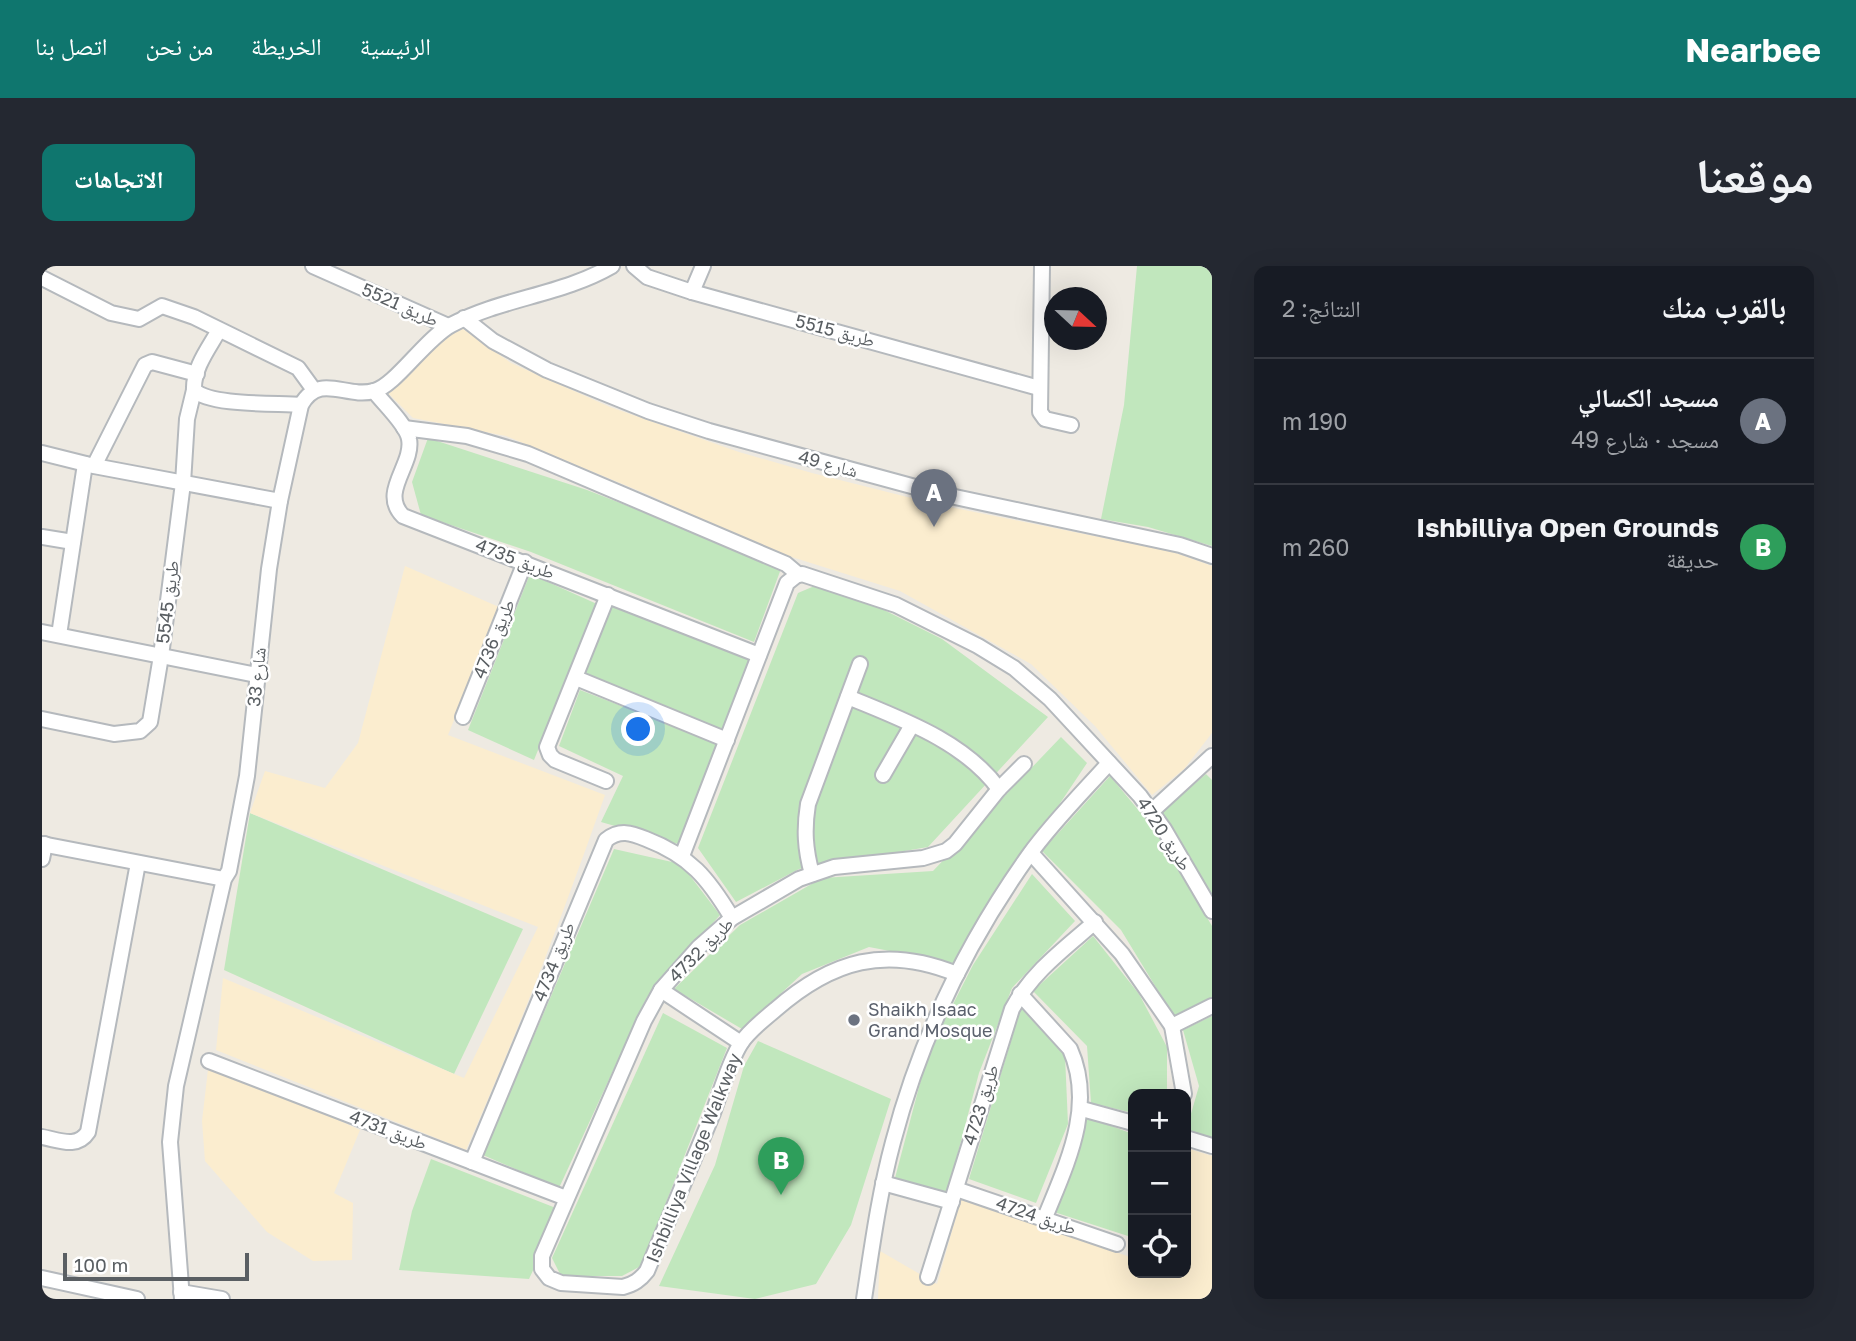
<!DOCTYPE html>
<html lang="ar">
<head>
<meta charset="utf-8">
<style>
	body { margin:0; font-family:"Golos Text","Noto Naskh Arabic",sans-serif; background:#242831; color:#f1f3f6; direction:rtl }
	.controls { position:absolute; right:21px; bottom:21px; display:grid; overflow:hidden; border-radius:14px; box-shadow:0 7px 28px #0002 }
	.controls button { width:63px; height:63px; display:grid; place-items:center; padding:0; border:0; border-bottom:2px solid #363941; background:#171b24; color:#f1f3f6; font:35px sans-serif }
	.compass { position:absolute; left:1002px; top:21px; width:63px; height:63px; border-radius:50%; background:#171b24; box-shadow:0 7px 28px #0002; rotate:112deg }
	.scale { position:absolute; left:21px; bottom:18px; width:186px; box-sizing:border-box; padding-left:7px; border:4px solid #5a5f63; border-top:0; font-size:19px; line-height:24px; white-space:nowrap; color:#5a5f63; -webkit-text-stroke:5px #fff; paint-order:stroke }
	.you { position:absolute; left:597px; top:464px; width:24px; height:24px; margin:-18px; border:5px solid #fff; border-radius:50%; background:#1a73e8; box-shadow:0 0 0 10px #1a73e833 }
	.badge { display:grid; place-items:center; width:46px; height:46px; border-radius:50%; background:#0f766e; color:#fff; font-size:23px; font-weight:700 }
	.pin { position:absolute; translate:-50% -58px; filter:drop-shadow(0 2px 4px #0008) }
	.pin::after { content:''; position:absolute; top:37px; width:24px; height:21px; background:inherit; clip-path:polygon(0 0,100% 0,50% 100%) }
	.list { margin:0; padding:0; list-style:none }
	h2 { display:flex; justify-content:space-between; align-items:center; height:91px; margin:0; padding:0 28px; font-size:30px }
	h2 small { font-size:23px; font-weight:400; color:#9ea1a6 }
	.list li { display:grid; grid-template-columns:46px 1fr auto; gap:21px; align-items:center; box-sizing:border-box; height:126px; padding:0 28px; border-top:2px solid #363941 }
	.list b { display:block; font-size:26px; white-space:nowrap }
	.list p { margin:0; font-size:23px; white-space:nowrap; color:#9ea1a6 }
	.list em { font-size:23px; font-style:normal; color:#9ea1a6 }
	.icon { flex:none; width:38px; height:38px; fill:none; stroke:currentColor; stroke-width:2; stroke-linecap:round; stroke-linejoin:round }
	.map { position:relative; flex:none; width:1170px; height:1033px; overflow:hidden; direction:ltr; border-radius:14px }
	header { display:flex; align-items:center; gap:42px; box-sizing:border-box; height:98px; padding:0 35px; background:#0f766e; color:#fff }
	header strong { font-size:33px }
	nav { display:flex; gap:38px; margin-inline-start:auto; font-size:24px }
	.intro { display:flex; align-items:center; justify-content:space-between; box-sizing:border-box; height:168px; padding:0 42px }
	h1 { margin:0; font-size:49px }
	.button { padding:18px 32px; border-radius:14px; background:#0f766e; color:#fff; font-size:24px; font-weight:700 }
	main { display:flex; gap:42px; padding:0 42px }
	aside { flex:1; background:#171b24; border-radius:14px; box-shadow:0 7px 28px #0002 }
	.map>svg:first-child { display:block }
</style>
</head>
<body>
<header>
<strong>Nearbee</strong>
<nav><a>الرئيسية</a><a>الخريطة</a><a>من نحن</a><a>اتصل بنا</a></nav>
</header>
<div class="intro"><h1>موقعنا</h1><a class="button">الاتجاهات</a></div>
<main>
<aside>
<h2>بالقرب منك<small>النتائج: 2</small></h2>
<ul class="list">
<li><span class="badge" style="background:#6b7280">A</span><div><b>مسجد الكسالي</b><p>مسجد · شارع 49</p></div><em>190 m</em></li>
<li><span class="badge" style="background:#2e9e5b">B</span><div><b>Ishbilliya Open Grounds</b><p>حديقة</p></div><em>260 m</em></li>
</ul>
</aside>
<div class="map">
<svg width="1170" height="1033" viewBox="0 0 1170 1033">
	<rect width="100%" height="100%" fill="#eeeae2"/>
	<!-- green -->
	<g fill="#c1e7bd">
		<path d="M1095 0H1170V280L1106 261 1059 253 1082 139Z"/>
		<path d="M386 172 545 224 740 300 712 376 489 286 379 249 370 216Z"/>
		<path d="M488 308 555 338 492 494 426 464Z"/>
		<path d="M784 315 900 373 1006 451 886 581 757 603 694 636 656 582 756 327Z"/>
		<path d="M570 338 709 394 682 465 543 408Z"/>
		<path d="M538 424 683 480 636 578 559 556 581 510 517 480Z"/>
		<path d="M1019 471 1045 497 911 697 827 681 760 708 700 763 632 723 698 659 780 612 891 605Z"/>
		<path d="M1164 508 1170 514V629L1120 546Z"/>
		<path d="M1068 510 1113 564 1170 660V733L1132 751 1079 664 1000 585Z"/>
		<path d="M208 547 481 663 412 808 182 704Z"/>
		<path d="M572 583 639 598 678 649 605 731 517 922 441 889Z"/>
		<path d="M990 608 1033 655 970 722 937 807 905 928 853 912 886 787 931 699Z"/>
		<path d="M1051 670 1097 728 1125 781V828H1091V847L1049 837 1045 780 991 725Z"/>
		<path d="M979 742 1023 790 1026 858 994 937 927 913Z"/>
		<path d="M621 747 685 782 599 1000 580 1010H519L510 992Z"/>
		<path d="M1170 750V873L1144 865 1157 820 1141 764Z"/>
		<path d="M716 775 849 833 809 959 774 1018 713 1033 617 1020 673 899 702 800Z"/>
		<path d="M1045 851 1091 868V954L1086 970 1012 946 1035 889Z"/>
		<path d="M389 893 519 944 487 1013 357 1004 370 945Z"/>
	</g>
	<!-- sand -->
	<g fill="#fbedcf">
		<path d="M421 63 469 97 568 141 697 186 770 207 893 238 1131 286 1170 300V467L1142 503 1110 529 1053 460 989 398 858 325 721 282 607 229 464 170 371 152 345 126 403 71Z"/>
		<path d="M363 300 457 341 406 469 563 529C521 649 475 768 424 884L174 784 181 712 422 812 496 661 208 547 223 505 283 522 316 477Z"/>
		<path d="M167 795 318 864 292 927 311 937 310 994 271 995 225 966 163 895 160 855Z"/>
		<path d="M1144 882 1170 890V1033H836L838 985 895 1018 919 933 1088 991 1091 983V1007H1144Z"/>
	</g>
	<g fill="none" stroke-linecap="round" stroke-linejoin="round">
		<defs>
			<g id="minor">
				<path d="M271 0 406 60"/>
				<path d="M592 0 605 11 650 26 997 122"/>
				<path d="M1000 0 998 146 1003 153 1029 159"/>
				<path d="M0 12 69 47 97 53 120 40 152 51 256 102 272 124"/>
				<path d="M650 26 661 0"/>
				<path d="M422 52 451 75 505 104 606 145 667 165 899 228 1138 279 1170 290"/>
				<path d="M177 64C167 82 151 102 152 124 168 140 235 137 259 139"/>
				<path d="M332 125C341 137 365 159 367 173 372 199 337 226 361 250L717 389"/>
				<path d="M362 162 425 170 486 188 744 298 757 309"/>
				<path d="M0 187 52 200 238 235"/>
				<path d="M52 200 103 99 110 96 155 108"/>
				<path d="M0 271 31 276"/>
				<path d="M0 366 214 409"/>
				<path d="M17 369 43 198"/>
				<path d="M534 412 685 474"/>
				<path d="M806 431C859 453 922 475 957 523"/>
				<path d="M421 451 483 296"/>
				<path d="M0 453 72 468 98 465 108 456 119 390 141 217 145 153 152 124"/>
				<path d="M841 509 870 459"/>
				<path d="M564 515 513 494 508 489 505 481 566 329"/>
				<path d="M1110 545 1170 490"/>
				<path d="M0 578 182 613"/>
				<path d="M989 587 1080 688 1130 760 1142 828"/>
				<path d="M640 590 745 317 755 309 760 308 854 339 936 380 972 402 1008 433 1098 530 1122 563 1170 645"/>
				<path d="M0 593 3 578"/>
				<path d="M770 608C763 583 762 563 766 538L818 398"/>
				<path d="M915 708C844 679 790 694 733 744 722 753 707 765 699 777 687 796 679 825 671 847 649 899 627 952 605 1005 598 1014 592 1018 581 1021L519 1017 507 1012 500 1003V990L602 755 619 724 657 681 690 652 757 613 792 601 881 592 904 585 913 578 957 523 982 498"/>
				<path d="M619 724 699 777"/>
				<path d="M978 728 1028 783C1054 841 1024 899 1002 954"/>
				<path d="M1130 760 1170 740"/>
				<path d="M167 795 524 932"/>
				<path d="M1040 843 1091 857"/>
				<path d="M0 871C17 874 35 883 46 866L96 597"/>
				<path d="M1144 872 1170 880"/>
				<path d="M430 896 564 574C578 563 589 567 604 573 648 590 666 612 690 652"/>
				<path d="M841 917 910 936"/>
				<path d="M914 923 1075 978"/>
				<path d="M886 1011 970 743C990 706 1022 683 1053 656"/>
				<path d="M0 1012 95 1033"/>
				<path d="M139 1026 180 1033"/>
				<path d="M140 1033 128 876 134 820 182 613 187 605 205 510 227 303 238 235 259 139C278 106 304 133 332 125 353 120 383 73 409 59 460 32 520 29 570 0"/>
				<path d="M822 1033C830 981 837 928 851 876 878 773 925 676 987 589 1010 557 1040 527 1067 497"/>
			</g>
		</defs>
		<!-- minor casing -->
		<use href="#minor" stroke="#b5b9bd" stroke-width="18"/>
		<!-- minor -->
		<use href="#minor" stroke="#fff" stroke-width="14"/>
	</g>
	<!-- markers -->
	<circle fill="#6b7280" stroke="#fff" stroke-width="2.5" cx="812" cy="754" r="7"/>
	<g text-anchor="middle" stroke-width="5" stroke-linejoin="round" paint-order="stroke">
		<!-- street labels -->
		<g font-size="18" fill="#5a5f63" stroke="#fff">
			<text transform="translate(358 39) rotate(24)" y="6">طريق 5521</text>
			<text transform="translate(793 65) rotate(15)" y="6">طريق 5515</text>
			<text transform="translate(786 198) rotate(15)" y="6">شارع 49</text>
			<text transform="translate(473 293) rotate(21)" y="6">طريق 4735</text>
			<text transform="translate(126 336) rotate(-83)" y="6">طريق 5545</text>
			<text transform="translate(452 373) rotate(-68)" y="6">طريق 4736</text>
			<text transform="translate(215 411) rotate(-84)" y="6">شارع 33</text>
			<text transform="translate(1122 568) rotate(57)" y="6">طريق 4720</text>
			<text transform="translate(659 684) rotate(-45)" y="6">طريق 4732</text>
			<text transform="translate(512 696) rotate(-68)" y="6">طريق 4734</text>
			<text transform="translate(939 839) rotate(-73)" y="6">طريق 4723</text>
			<text transform="translate(346 864) rotate(21)" y="6">طريق 4731</text>
			<text transform="translate(652 892) rotate(-68)" y="6">Ishbilliya Village Walkway</text>
			<text transform="translate(994 950) rotate(19)" y="6">طريق 4724</text>
		</g>
		<!-- worship labels -->
		<g font-size="18" fill="#5b616d" stroke="#fff" text-anchor="start">
			<text x="826" y="750">Shaikh Isaac<tspan x="826" dy="21">Grand Mosque</tspan></text>
		</g>
	</g>
</svg>
<div class="controls">
<button>+</button>
<button>−</button>
<button><svg class="icon" aria-label="locate" viewBox="0 0 24 24"><circle cx="12" cy="12" r="6"/><path d="M12 2v4M12 18v4M2 12h4M18 12h4"/></svg></button>
</div>
<svg class="compass" viewBox="-18 -18 36 36"><path d="M0-13l5 13h-10z" fill="#e53935"/><path d="M0 13l5-13h-10z" fill="#9ea1a6"/></svg>
<div class="scale">100 m</div>
<div class="you"></div>
<div class="pin badge" style="left:892px;top:261px;background:#6b7280">A</div>
<div class="pin badge" style="left:739px;top:929px;background:#2e9e5b">B</div>
</div>
</main>
</body>
</html>
